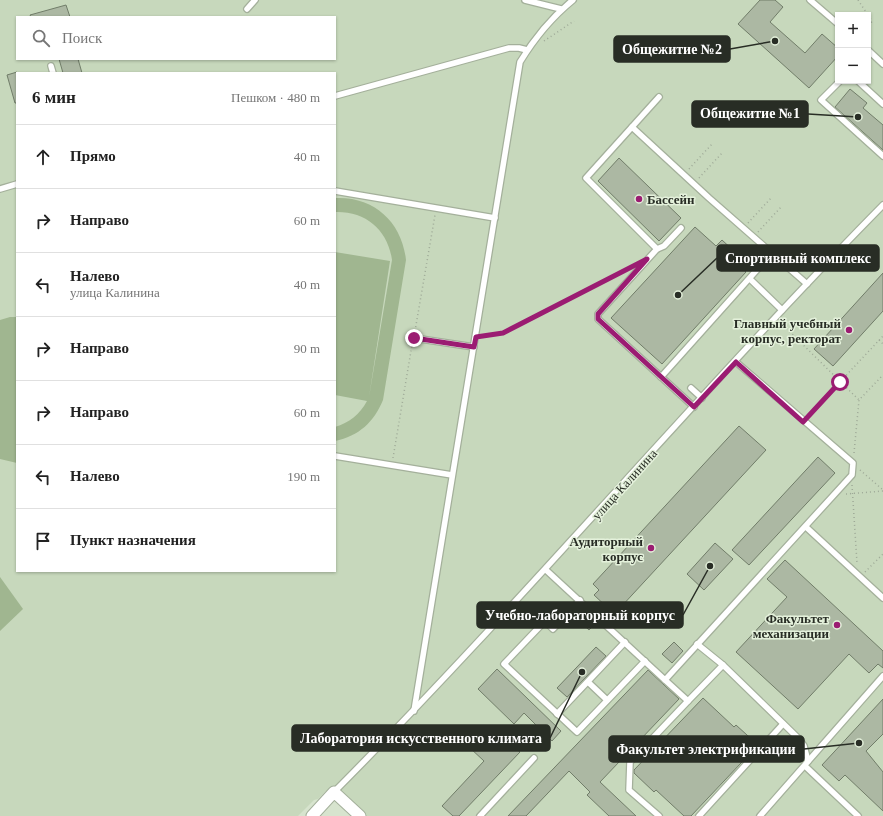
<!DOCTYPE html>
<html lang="ru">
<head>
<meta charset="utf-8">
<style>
	body { margin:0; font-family:Georgia,serif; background:#f2f2f2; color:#222 }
	.controls { position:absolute; right:12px; top:12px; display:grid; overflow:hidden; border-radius:0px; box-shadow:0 1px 3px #0004 }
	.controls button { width:36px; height:36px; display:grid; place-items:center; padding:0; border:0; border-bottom:1px solid #e0e0e0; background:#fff; color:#222; font:20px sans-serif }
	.stop { position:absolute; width:12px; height:12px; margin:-9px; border:3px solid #9b1c72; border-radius:50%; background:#fff }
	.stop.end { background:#9b1c72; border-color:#fff; box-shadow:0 1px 4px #0008 }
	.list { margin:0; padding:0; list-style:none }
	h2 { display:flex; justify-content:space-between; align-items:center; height:52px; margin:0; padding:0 16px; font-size:17px }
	h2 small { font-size:13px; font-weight:400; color:#767676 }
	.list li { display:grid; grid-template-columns:26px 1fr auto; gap:12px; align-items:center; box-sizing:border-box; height:64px; padding:0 16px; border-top:1px solid #e0e0e0 }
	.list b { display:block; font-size:15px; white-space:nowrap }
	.list p { margin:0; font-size:13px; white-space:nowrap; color:#767676 }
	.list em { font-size:13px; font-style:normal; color:#767676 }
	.icon { flex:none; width:22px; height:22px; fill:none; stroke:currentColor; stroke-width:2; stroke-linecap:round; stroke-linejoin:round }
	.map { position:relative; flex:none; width:883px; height:816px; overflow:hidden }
	.search { position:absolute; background:#fff; box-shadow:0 1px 3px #0004; left:16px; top:16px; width:320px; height:44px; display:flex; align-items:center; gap:10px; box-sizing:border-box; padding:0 14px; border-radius:0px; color:#767676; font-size:15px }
	.panel { position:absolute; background:#fff; box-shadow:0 1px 3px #0004; left:16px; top:72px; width:320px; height:500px; border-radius:0px }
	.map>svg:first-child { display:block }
</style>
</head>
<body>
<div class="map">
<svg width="883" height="816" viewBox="0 0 883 816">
	<rect width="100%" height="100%" fill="#d7e4ce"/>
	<!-- built -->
	<path fill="#c7d8bc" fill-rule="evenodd" d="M0 0H883V816H353L326 791 318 799 314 800 298 816H0ZM838 15H868V81H838ZM17 17H335V59H17ZM17 73H335V571H17Z"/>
	<!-- green -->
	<g fill="#a0b690">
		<path d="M335 198C374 196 402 222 406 260L383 400C374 422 359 436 335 441V427C349 423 360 414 367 401L335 395V252L390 261 369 397 392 260C388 230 366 211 335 212Z"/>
		<path d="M10 317H17V463L0 459V320Z"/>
		<path d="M0 577 23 609 0 631Z"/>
	</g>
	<!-- building -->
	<g fill="#acb8a3" stroke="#717d69">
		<path d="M760 0H775L783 7 770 22 805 53 822 34 838 48V56L809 88 738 24Z"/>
		<path d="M66 5 70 17H31L30 15Z"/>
		<path d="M59 59H78L82 73H63Z"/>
		<path d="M17 72V103H15L7 75Z"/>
		<path d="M850 89 867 103 863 108 883 125V150L835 107Z"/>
		<path d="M619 158 681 218 659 241 598 181Z"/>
		<path d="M695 227 716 246 722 240 735 252 730 257 746 272 662 364 611 318Z"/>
		<path d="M883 273V311L833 366 814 349Z"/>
		<path d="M739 426 766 450 620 608 614 603 609 609 594 595 599 590 593 584Z"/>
		<path d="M818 457 835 473 749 565 732 550Z"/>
		<path d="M715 543 733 559 704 590 687 574Z"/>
		<path d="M785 560 883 651V668L878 664 869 673 849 654 798 709 736 652 787 597 767 579Z"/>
		<path d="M579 611 594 625 589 630 574 616Z"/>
		<path d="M674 642 683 651 672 663 662 654Z"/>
		<path d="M596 647 606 656 567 697 557 688Z"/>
		<path d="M497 669 561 731 552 741 524 713 514 724 478 689Z"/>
		<path d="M648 670 679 699 600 782 636 816H609L587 795 590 792 569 771 526 816H508Z"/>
		<path d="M703 698 734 727 736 725 758 745 691 816H684L656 790 654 792 634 773V770Z"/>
		<path d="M883 699V734L866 751 883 772V811L845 775 839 781 822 765Z"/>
		<path d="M490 727 520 752 459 816H453L442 806 484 761 470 748Z"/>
	</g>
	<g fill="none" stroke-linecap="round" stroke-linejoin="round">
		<defs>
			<g id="service">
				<path d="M525 0 561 9"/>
				<path d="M810 0 838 24"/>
				<path d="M247 9 255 0"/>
				<path d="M868 50 883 64"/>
				<path d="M51 66 53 73"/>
				<path d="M840 81 821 100 883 156"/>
				<path d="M858 81 883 104"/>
				<path d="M335 96 509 48H519L527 50"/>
				<path d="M659 97 586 178 657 249 598 314V319L694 407"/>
				<path d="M632 127 709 198 807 284"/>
				<path d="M0 189 17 184"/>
				<path d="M335 191 495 218"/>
				<path d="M657 249 664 246 681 228"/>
				<path d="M750 279 782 310"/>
				<path d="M414 338 474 347"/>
				<path d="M661 377 772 253"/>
				<path d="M691 388 702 398"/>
				<path d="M335 456 452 475"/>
				<path d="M806 527 883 598"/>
				<path d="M546 570 665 680 852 475 853 463 736 362"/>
				<path d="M580 600 553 629 545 621 504 664 577 732 645 661"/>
				<path d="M697 644 723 665 798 738 804 746 808 761"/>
				<path d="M588 682 607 700"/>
				<path d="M688 701 723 665"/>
				<path d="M414 711 520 62C534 39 552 17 573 0"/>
				<path d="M557 714 625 642"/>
				<path d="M805 766 858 816"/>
				<path d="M334 792C523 602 695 396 883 205"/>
				<path d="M480 816 534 758"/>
				<path d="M659 816 629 790 630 762 688 701 665 680"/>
				<path d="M699 816 783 724"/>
				<path d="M760 816 883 676"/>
			</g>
			<path id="minor" d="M312 816 334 792 360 816"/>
		</defs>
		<!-- service casing -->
		<use href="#service" stroke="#a4b09b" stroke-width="8"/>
		<!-- minor casing -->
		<use href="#minor" stroke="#a4b09b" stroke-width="13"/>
		<!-- path -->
		<g stroke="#9ea997" stroke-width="1.5" stroke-dasharray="1 3" stroke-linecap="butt">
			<path d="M858 0 868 15"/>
			<path d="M868 15 872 21 868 29"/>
			<path d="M544 41 574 21"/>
			<path d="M689 169 712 144"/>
			<path d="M699 178 722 153"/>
			<path d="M748 223 771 198"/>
			<path d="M758 232 781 207"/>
			<path d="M781 323 859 400"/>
			<path d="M415 331 435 215"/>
			<path d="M482 336 503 333 628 269"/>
			<path d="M879 340 883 344"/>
			<path d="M808 416 883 336"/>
			<path d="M854 453 859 400 883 375"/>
			<path d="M393 458 412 345"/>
			<path d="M860 470 883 490"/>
			<path d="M852 485 857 563"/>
			<path d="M846 494 883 491"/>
			<path d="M865 572 883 554"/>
		</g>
		<!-- service -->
		<use href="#service" stroke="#fff" stroke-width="5.5"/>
		<!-- minor -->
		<use href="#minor" stroke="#fff" stroke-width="11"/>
	</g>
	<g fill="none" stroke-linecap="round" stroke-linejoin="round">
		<!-- route -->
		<path stroke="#9b1c72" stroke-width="5" d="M414 338 474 347 476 337 503 333 647 259 598 314V319L694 407 736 362 803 422 840 382"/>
	</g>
	<!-- markers -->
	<g fill="#9b1c72" stroke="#e4f1db" stroke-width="1.5">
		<circle cx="639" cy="199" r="4"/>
		<circle cx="849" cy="330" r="4"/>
		<circle cx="651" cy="548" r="4"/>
		<circle cx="837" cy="625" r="4"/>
	</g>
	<g text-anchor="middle" stroke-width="3" stroke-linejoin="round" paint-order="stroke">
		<!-- poi labels -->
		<g font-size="13" font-weight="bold" fill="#282d25" stroke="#e4f1db" text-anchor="end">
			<text x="647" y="204" text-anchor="start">Бассейн</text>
			<text x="841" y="328">Главный учебный<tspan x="841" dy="15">корпус, ректорат</tspan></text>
			<text x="643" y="546">Аудиторный<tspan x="643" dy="15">корпус</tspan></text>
			<text x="829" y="623">Факультет<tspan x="829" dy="15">механизации</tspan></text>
		</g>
		<!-- street labels -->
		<g font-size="13" fill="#282d25" stroke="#e4f1db">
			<text transform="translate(624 484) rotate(-48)" y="5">улица Калинина</text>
		</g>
	</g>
	<!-- callouts -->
	<path fill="none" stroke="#282d25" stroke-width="1.5" d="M775 41L730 49M858 117L808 114M678 295L717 258M710 566L683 615M582 672L550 738M859 743L804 749"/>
	<g fill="#282d25" stroke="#e4f1db" stroke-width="1.5">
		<circle cx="775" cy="41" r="4"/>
		<circle cx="858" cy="117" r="4"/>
		<circle cx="678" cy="295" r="4"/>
		<circle cx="710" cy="566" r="4"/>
		<circle cx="582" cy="672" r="4"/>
		<circle cx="859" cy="743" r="4"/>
	</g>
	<g fill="#282d25" stroke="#282d25" stroke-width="1.5">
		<rect x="614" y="36" width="116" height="26" rx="4"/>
		<rect x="692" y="101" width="116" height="26" rx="4"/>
		<rect x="717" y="245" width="162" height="26" rx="4"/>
		<rect x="477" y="602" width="206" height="26" rx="4"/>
		<rect x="292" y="725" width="258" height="26" rx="4"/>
		<rect x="609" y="736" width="195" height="26" rx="4"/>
	</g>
	<g font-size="14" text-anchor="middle" font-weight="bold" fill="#fff">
		<text x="672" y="54">Общежитие №2</text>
		<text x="750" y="118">Общежитие №1</text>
		<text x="798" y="263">Спортивный комплекс</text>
		<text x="580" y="620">Учебно-лабораторный корпус</text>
		<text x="421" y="743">Лаборатория искусственного климата</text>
		<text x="706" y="754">Факультет электрификации</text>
	</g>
</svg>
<div class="controls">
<button>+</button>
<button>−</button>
</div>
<div class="stop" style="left:840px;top:382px"></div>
<div class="stop end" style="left:414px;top:338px"></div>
<div class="search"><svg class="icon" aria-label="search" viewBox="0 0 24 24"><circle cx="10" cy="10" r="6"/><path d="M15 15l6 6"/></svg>Поиск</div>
<section class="panel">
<h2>6 мин<small>Пешком · 480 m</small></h2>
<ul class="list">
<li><svg class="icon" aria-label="ahead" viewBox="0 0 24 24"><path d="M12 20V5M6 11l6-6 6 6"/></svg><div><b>Прямо</b></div><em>40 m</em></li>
<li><svg class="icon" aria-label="right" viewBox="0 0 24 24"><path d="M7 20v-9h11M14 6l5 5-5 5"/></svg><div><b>Направо</b></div><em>60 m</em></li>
<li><svg class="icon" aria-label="left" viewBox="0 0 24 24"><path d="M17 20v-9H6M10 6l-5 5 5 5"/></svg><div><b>Налево</b><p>улица Калинина</p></div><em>40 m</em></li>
<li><svg class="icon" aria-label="right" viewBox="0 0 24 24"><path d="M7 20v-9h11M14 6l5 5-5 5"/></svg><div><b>Направо</b></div><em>90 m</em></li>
<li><svg class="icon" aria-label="right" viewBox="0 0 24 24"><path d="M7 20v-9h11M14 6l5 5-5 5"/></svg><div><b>Направо</b></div><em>60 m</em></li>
<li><svg class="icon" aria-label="left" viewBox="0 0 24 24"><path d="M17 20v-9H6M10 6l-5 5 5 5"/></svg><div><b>Налево</b></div><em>190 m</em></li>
<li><svg class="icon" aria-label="arrive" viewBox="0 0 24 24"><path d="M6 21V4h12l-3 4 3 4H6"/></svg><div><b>Пункт назначения</b></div></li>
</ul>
</section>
</div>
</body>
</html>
